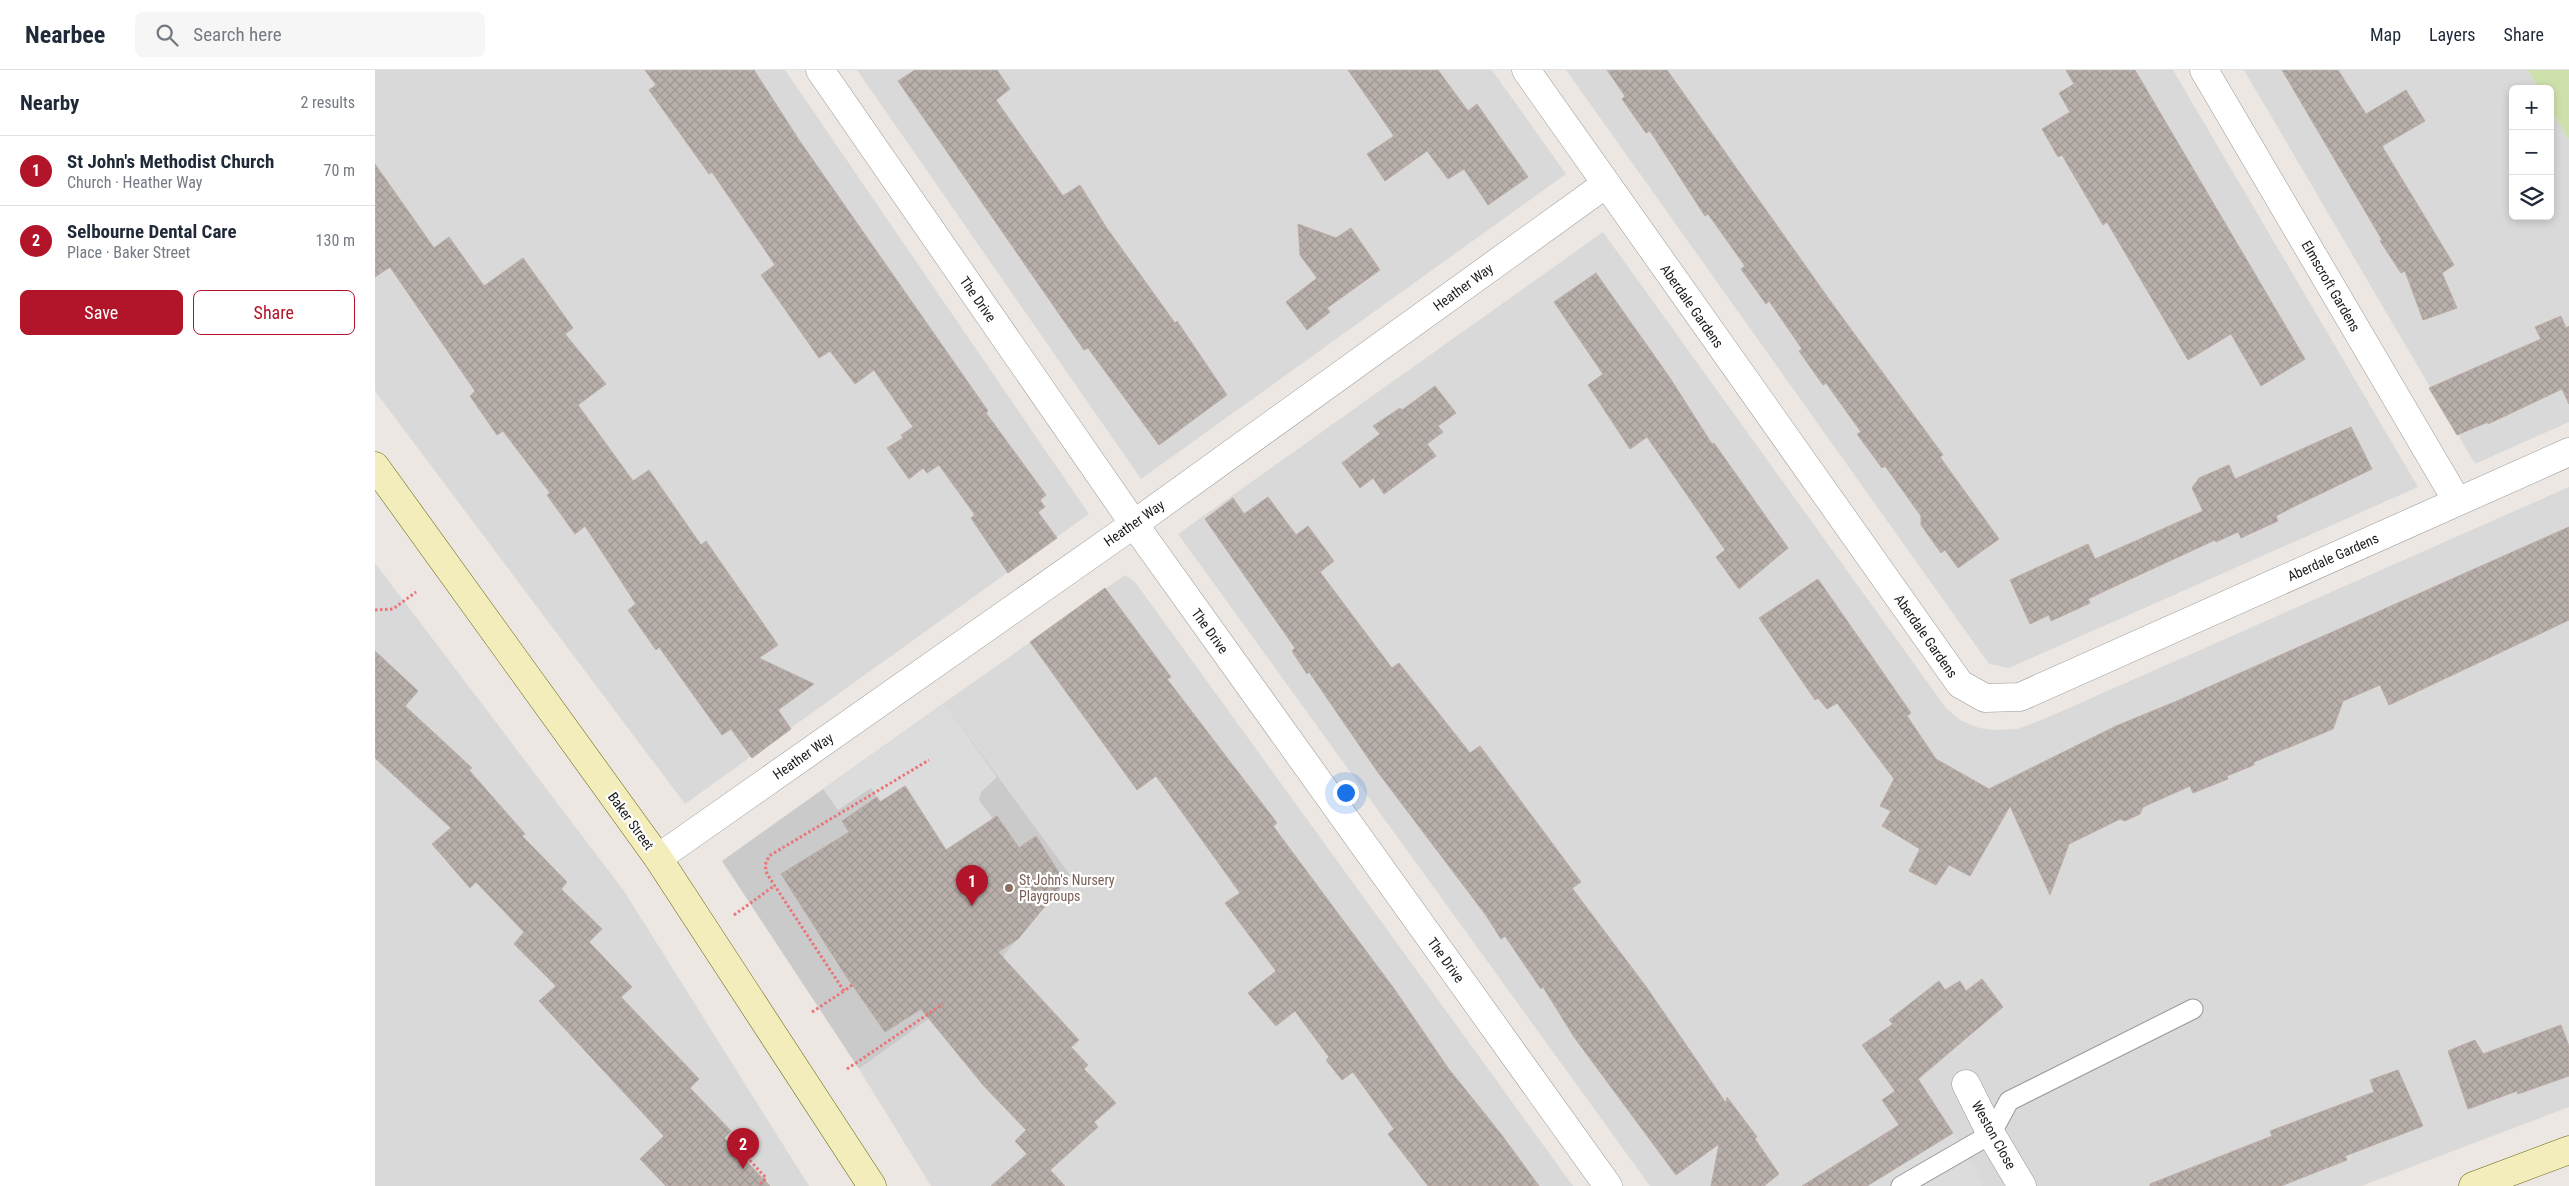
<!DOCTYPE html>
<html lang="en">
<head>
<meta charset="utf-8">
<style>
	body { margin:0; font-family:"Roboto Condensed",sans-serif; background:#f6f6f7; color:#1f2937 }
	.controls { position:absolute; right:15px; top:15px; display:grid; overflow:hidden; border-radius:8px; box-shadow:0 2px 8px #0003 }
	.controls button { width:45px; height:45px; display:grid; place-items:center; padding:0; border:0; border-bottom:1px solid #e0e1e3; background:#fff; color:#1f2937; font:25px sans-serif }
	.you { position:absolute; left:970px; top:722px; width:18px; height:18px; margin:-12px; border:4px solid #fff; border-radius:50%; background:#1a73e8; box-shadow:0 0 0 8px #1a73e833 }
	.badge { display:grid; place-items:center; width:32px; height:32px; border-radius:50%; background:#b2152a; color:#fff; font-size:16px; font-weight:700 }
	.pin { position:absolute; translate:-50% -41px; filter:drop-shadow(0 1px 2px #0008) }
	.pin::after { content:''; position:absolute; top:26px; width:18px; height:15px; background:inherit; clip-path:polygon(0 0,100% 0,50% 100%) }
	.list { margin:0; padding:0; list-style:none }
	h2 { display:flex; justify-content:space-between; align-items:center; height:65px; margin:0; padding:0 20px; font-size:21px }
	h2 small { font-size:16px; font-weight:400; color:#747a83 }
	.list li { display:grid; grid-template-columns:32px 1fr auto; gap:15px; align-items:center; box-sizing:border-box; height:70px; padding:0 20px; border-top:1px solid #e0e1e3 }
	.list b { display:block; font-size:19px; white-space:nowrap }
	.list p { margin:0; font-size:16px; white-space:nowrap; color:#747a83 }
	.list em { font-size:16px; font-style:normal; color:#747a83 }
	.actions { display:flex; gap:10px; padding:15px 20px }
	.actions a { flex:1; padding:11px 0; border:1px solid #b2152a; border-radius:8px; text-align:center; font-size:18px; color:#b2152a }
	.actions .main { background:#b2152a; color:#fff }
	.icon { flex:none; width:28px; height:28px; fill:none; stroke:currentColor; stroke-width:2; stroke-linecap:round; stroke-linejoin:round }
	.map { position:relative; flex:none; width:2194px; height:1116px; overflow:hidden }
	header { display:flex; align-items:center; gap:30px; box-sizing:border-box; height:70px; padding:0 25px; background:#fff; border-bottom:1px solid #e0e1e3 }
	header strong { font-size:24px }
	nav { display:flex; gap:28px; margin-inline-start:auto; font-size:18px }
	.search { width:350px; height:45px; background:#f6f6f7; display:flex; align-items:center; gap:12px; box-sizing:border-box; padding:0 18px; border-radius:8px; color:#747a83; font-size:19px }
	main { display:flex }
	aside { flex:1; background:#fff }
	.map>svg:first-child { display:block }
</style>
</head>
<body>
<header>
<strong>Nearbee</strong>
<div class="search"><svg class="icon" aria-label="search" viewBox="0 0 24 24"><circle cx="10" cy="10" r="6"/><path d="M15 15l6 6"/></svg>Search here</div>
<nav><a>Map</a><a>Layers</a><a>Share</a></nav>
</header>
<main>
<aside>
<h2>Nearby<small>2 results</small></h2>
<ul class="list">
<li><span class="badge">1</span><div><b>St John's Methodist Church</b><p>Church · Heather Way</p></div><em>70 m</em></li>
<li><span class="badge">2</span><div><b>Selbourne Dental Care</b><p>Place · Baker Street</p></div><em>130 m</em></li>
</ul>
<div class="actions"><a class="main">Save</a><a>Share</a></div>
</aside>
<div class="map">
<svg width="2194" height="1116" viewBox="0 0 2194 1116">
	<defs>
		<pattern id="building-cross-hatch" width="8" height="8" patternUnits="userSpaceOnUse" patternTransform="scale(1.25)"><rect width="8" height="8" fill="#b9b0ac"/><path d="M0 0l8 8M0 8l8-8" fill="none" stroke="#9e9793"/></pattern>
	</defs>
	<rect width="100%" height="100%" fill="#ece7e2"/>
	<!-- residential -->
	<g fill="#dad9d9">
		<path d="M0 0H410L714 444 310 734 0 321Z"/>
		<path d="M482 0H1117L1191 104 766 409Z"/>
		<path d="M1191 0H1798L2043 417 1634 598 1614 594Z"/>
		<path d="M1869 0H2153L2164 19H2138V146H2175V38L2194 70V352L2102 393 2099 392Z"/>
		<path d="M1228 162 1571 638 1585 650 1604 658 1619 660 1642 659 1669 649 2194 417V1037L1986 1116H1275L803 464Z"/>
		<path d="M0 493 249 821 434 1116H0Z"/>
		<path d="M750 505 760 512 1198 1116H556L484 999 609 909 696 806 569 633Z"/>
	</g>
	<!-- religious -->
	<path fill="#cacaca" d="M569 633 696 806 609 909 484 999 347 791Z"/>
	<!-- grass -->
	<path fill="#cee1ad" d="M2153 0H2194V70L2175 38V19H2164Z"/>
	<!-- parking -->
	<g fill="#dcdcdc">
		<path d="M569 633 622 707 606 722 604 730 618 749 593 765 610 790 587 805 531 716 505 732 496 718 463 740 448 719Z"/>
		<path d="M1578 1063 1609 1114 1606 1116H1492Z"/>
	</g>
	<!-- building -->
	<g fill="url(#building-cross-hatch)" stroke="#bcada6">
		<path d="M270 0H379L424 70 613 341 611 343 671 425 665 430 670 437 663 442 682 468 633 503 596 448 600 445 564 395 552 403 548 398 534 409 512 378 528 368 526 365 538 357 499 300 480 314 455 281 444 288 386 205 400 195 337 102 334 104 274 20 281 15Z"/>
		<path d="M540 0H622L635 19 621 30 688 126 705 115 731 157 800 253 802 251 852 325 784 375 713 278 709 280 523 11Z"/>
		<path d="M973 0H1063L1093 41 1102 34 1153 107 1113 135 1089 99 1073 109 1052 81 1010 111 992 84 1019 66Z"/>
		<path d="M1232 0H1292L1456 232 1568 385 1565 387 1624 469 1583 498 1570 480 1566 483 1546 455V446L1510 396 1507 398 1482 364 1486 362 1451 313 1448 315 1424 281 1427 279 1394 231 1391 234 1366 199 1370 196 1333 144 1330 146 1275 61 1271 63 1247 29 1250 26Z"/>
		<path d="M1691 0H1760L1930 289 1886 316 1856 264 1813 290 1732 152 1728 155 1687 85 1683 87 1667 59 1695 42 1684 23 1699 14Z"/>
		<path d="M1907 0H1963L1991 44 2031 20 2050 51 2007 76 2079 195 2067 203 2082 238 2048 250 2030 201 2026 203 2005 171 2007 170Z"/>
		<path d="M0 94 59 178 74 167 109 216 148 188 198 258 190 264 231 314 203 335 258 411 274 400 326 475 331 471 403 575 384 588 439 614 403 640 416 659 377 688 356 659 347 665 284 577 281 580 253 540 261 534 210 456 200 464 172 425 175 423 128 361 122 365 95 326 100 321 15 197 0 207Z"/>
		<path d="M923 154 961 168 976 158 1005 200 952 238 955 242 932 260 911 232 942 208 925 185Z"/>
		<path d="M1221 203 1295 308 1337 374 1339 373 1413 478 1364 519 1341 487 1350 480 1272 367 1255 379 1213 315 1228 304 1179 232Z"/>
		<path d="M2186 246 2191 258 2194 256V334L2187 319 2113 354V352L2082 365 2054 318 2166 269 2160 257Z"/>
		<path d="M1060 316 1081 343 1063 356 1068 362 1052 374 1061 386 1009 424 998 408 985 418 967 393 1005 364 998 356 1025 338 1027 340Z"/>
		<path d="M1976 357 1997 399 1920 436 1901 446 1903 451 1883 460 1866 468 1863 462 1841 472 1840 470 1734 519 1713 529 1715 533 1676 551 1674 545 1655 554 1635 510 1713 474 1720 489 1828 441 1817 418 1824 408 1854 395 1860 409Z"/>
		<path d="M893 427 921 465 933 456 959 491 945 502 1017 598 1024 593 1095 683 1105 676 1206 812 1197 818 1272 918 1351 1033 1352 1027 1382 1067 1380 1069 1404 1104 1389 1116H1336L1344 1074 1301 1105 1199 967 1168 917 1166 919 1130 866 1126 869 1110 844 1002 701 934 602 932 604 917 581 920 578 830 449 858 428 869 444Z"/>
		<path d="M2194 457V550L2014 635 2005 615 1968 631 1958 659 1879 692V695L1852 706 1853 709 1818 723 1815 716 1768 737 1765 744 1750 751 1745 749 1694 774 1675 825 1635 736 1595 806 1574 795 1561 815 1534 801 1545 779 1507 756 1516 741 1505 736 1519 709 1462 633 1452 639 1443 628 1440 630 1384 548 1443 509 1536 643 1532 646 1561 689 1614 719 1741 656 1802 631Z"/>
		<path d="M730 518 796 607 792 609 902 753 898 756 1020 920 1073 998 1126 1064 1164 1116H1053L1013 1064 1019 1059 978 1002 967 1010 951 990 954 987 920 941 901 956 873 923 901 901 850 833 865 823 781 706 762 720 655 572Z"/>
		<path d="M0 581 43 621 30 636 97 698 94 700 150 764 147 766 192 812 186 819 227 859 214 872 257 917 246 927 324 1009 315 1018 356 1061 349 1068 395 1116H291L265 1089 289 1066 164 931 181 916 139 874 149 862 101 812 95 818 57 774 76 758 0 688Z"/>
		<path d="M530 716 571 780 622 746 644 778 661 766 690 812 643 869 623 882 704 970 696 977 713 995 709 999 741 1033 719 1052 723 1057 675 1100 690 1116H616L652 1084 640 1071 651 1060 608 1015 546 939 510 962 469 903 406 804 474 762 467 751 502 727 505 732Z"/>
		<path d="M1607 909 1628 937 1543 1009 1578 1063 1492 1116H1427L1524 1055 1507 1030 1520 1021 1487 975 1518 954 1514 950 1564 911 1570 920 1585 911 1591 921Z"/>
		<path d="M2186 955 2194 976V1006L2143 1024 2142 1021 2093 1039 2073 981 2100 970 2108 984Z"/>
		<path d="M2023 1000 2048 1056 1970 1086 1972 1090 1906 1116H1775V1114L1897 1066 1895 1061 1999 1022 1995 1010Z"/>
	</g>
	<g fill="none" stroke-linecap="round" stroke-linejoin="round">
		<defs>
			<path id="lane" d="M1526 1116 1616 1064 1634 1031 1818 939"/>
			<g id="street">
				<path d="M445 0 759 454 1233 1116"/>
				<path d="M1151 0 1585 614 1610 628 1645 627 2194 382"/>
				<path d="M1829 0 2082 431"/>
				<path d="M283 788 759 454 1231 114"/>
				<path d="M1591 1014 1616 1064 1647 1116"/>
			</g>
			<g id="secondary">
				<path d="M0 396 283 788 497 1116"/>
				<path d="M2098 1116 2194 1080"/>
			</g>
		</defs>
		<!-- lane casing -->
		<use href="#lane" stroke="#999" stroke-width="21"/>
		<!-- street casing -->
		<use href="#street" stroke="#999" stroke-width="29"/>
		<!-- secondary casing -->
		<use href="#secondary" stroke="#656310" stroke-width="29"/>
		<!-- path -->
		<g stroke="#ea7579" stroke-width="3" stroke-dasharray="2.5 2.5" stroke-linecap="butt">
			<path d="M0 540 18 539 41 522"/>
			<path d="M359 845 399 816"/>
			<path d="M477 915 469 921 392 804 390 795 394 786 554 690"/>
			<path d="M437 942 469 921"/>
			<path d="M472 999 568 934"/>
			<path d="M368 1083 391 1108 384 1116"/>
		</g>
		<!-- lane -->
		<use href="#lane" stroke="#fff" stroke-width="19"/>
		<!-- street -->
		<use href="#street" stroke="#fff" stroke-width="28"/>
		<!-- secondary -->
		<use href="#secondary" stroke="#f2edbb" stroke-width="28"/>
	</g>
	<!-- markers -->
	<circle fill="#8d6e63" stroke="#fff" stroke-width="2" cx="634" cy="818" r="5"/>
	<g text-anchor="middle" stroke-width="4.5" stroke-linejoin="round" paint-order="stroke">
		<!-- street labels -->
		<g font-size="14" fill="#1c1c1c" stroke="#fff">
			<text transform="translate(1956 216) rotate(60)" y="5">Elmscroft Gardens</text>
			<text transform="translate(1088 217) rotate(-36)" y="5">Heather Way</text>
			<text transform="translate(603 229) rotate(55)" y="5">The Drive</text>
			<text transform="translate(1317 236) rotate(55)" y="5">Aberdale Gardens</text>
			<text transform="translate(759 453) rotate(-35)" y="5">Heather Way</text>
			<text transform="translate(1958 487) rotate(-24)" y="5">Aberdale Gardens</text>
			<text transform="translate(835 561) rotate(54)" y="5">The Drive</text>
			<text transform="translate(1551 566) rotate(55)" y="5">Aberdale Gardens</text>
			<text transform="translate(428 686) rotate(-35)" y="5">Heather Way</text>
			<text transform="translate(256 751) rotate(54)" y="5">Baker Street</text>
			<text transform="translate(1071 890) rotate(54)" y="5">The Drive</text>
			<text transform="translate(1619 1065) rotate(61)" y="5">Weston Close</text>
		</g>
		<!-- education labels -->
		<g font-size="14" fill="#785e54" stroke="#fff" text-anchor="start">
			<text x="644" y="815">St John's Nursery<tspan x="644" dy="16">Playgroups</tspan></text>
		</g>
	</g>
</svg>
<div class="controls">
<button>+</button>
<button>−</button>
<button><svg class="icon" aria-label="layers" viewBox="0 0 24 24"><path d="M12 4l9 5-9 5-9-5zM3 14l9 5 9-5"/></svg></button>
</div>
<div class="you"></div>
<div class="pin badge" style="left:597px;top:836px">1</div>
<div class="pin badge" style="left:368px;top:1099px">2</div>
</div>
</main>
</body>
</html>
